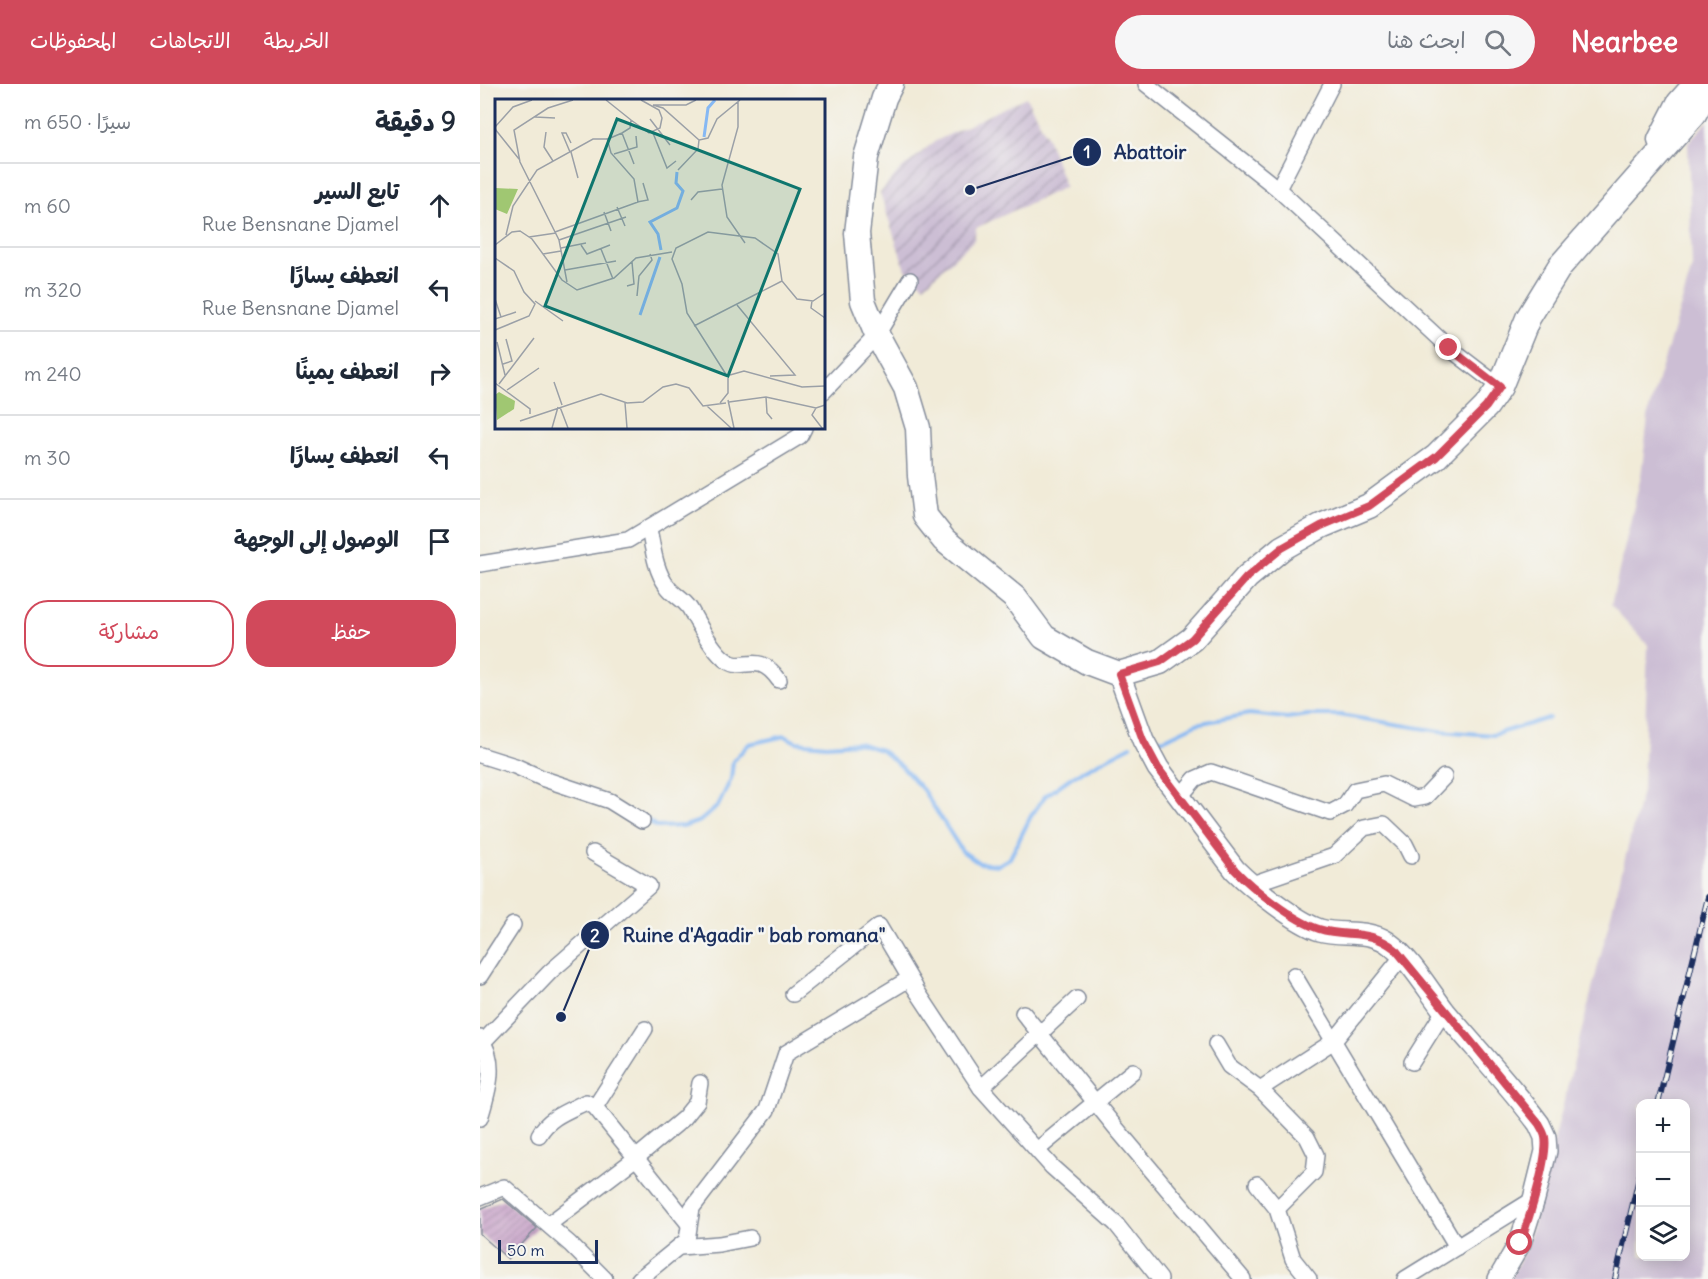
<!DOCTYPE html>
<html lang="ar">
<head>
<meta charset="utf-8">
<style>
	body { margin:0; font-family:Delius,"Playpen Sans Arabic",sans-serif; background:#f6f6f7; color:#1f2937; direction:rtl }
	.controls { position:absolute; right:18px; bottom:18px; display:grid; overflow:hidden; border-radius:12px; box-shadow:0 3px 15px #0003 }
	.controls button { width:54px; height:54px; display:grid; place-items:center; padding:0; border:0; border-bottom:2px solid #e0e1e3; background:#fff; color:#1f2937; font:30px sans-serif }
	.scale { position:absolute; left:18px; bottom:15px; width:100px; box-sizing:border-box; padding-left:6px; border:3px solid #1b2f5e; border-top:0; font-size:16px; line-height:21px; white-space:nowrap; color:#1b2f5e; -webkit-text-stroke:4px #f6f6f2; paint-order:stroke }
	.stop { position:absolute; width:18px; height:18px; margin:-14px; border:4px solid #d1495b; border-radius:50%; background:#fff }
	.stop.end { background:#d1495b; border-color:#fff; box-shadow:0 2px 6px #0008 }
	.list { margin:0; padding:0; list-style:none }
	h2 { display:flex; justify-content:space-between; align-items:center; height:78px; margin:0; padding:0 24px; font-size:26px }
	h2 small { font-size:20px; font-weight:400; color:#747a83 }
	.list li { display:grid; grid-template-columns:39px 1fr auto; gap:18px; align-items:center; box-sizing:border-box; height:84px; padding:0 24px; border-top:2px solid #e0e1e3 }
	.list b { display:block; font-size:22px; white-space:nowrap }
	.list p { margin:0; font-size:20px; white-space:nowrap; color:#747a83 }
	.list em { font-size:20px; font-style:normal; color:#747a83 }
	.actions { display:flex; gap:12px; padding:18px 24px }
	.actions a { flex:1; padding:14px 0; border:2px solid #d1495b; border-radius:24px; text-align:center; font-size:21px; color:#d1495b }
	.actions .main { background:#d1495b; color:#fff }
	.icon { flex:none; width:33px; height:33px; fill:none; stroke:currentColor; stroke-width:2; stroke-linecap:round; stroke-linejoin:round }
	.map { position:relative; flex:none; width:1228px; height:1195px; overflow:hidden; direction:ltr }
	header { display:flex; align-items:center; gap:36px; box-sizing:border-box; height:84px; padding:0 30px; background:#d1495b; color:#fff }
	header strong { font-size:28px }
	nav { display:flex; gap:33px; margin-inline-start:auto; font-size:21px }
	.search { width:420px; height:54px; background:#f6f6f7; display:flex; align-items:center; gap:15px; box-sizing:border-box; padding:0 21px; border-radius:33px; color:#747a83; font-size:22px }
	main { display:flex }
	aside { flex:1; background:#fff }
	.map>svg:first-child { display:block }
</style>
</head>
<body>
<header>
<strong>Nearbee</strong>
<div class="search"><svg class="icon" aria-label="search" viewBox="0 0 24 24"><circle cx="10" cy="10" r="6"/><path d="M15 15l6 6"/></svg>ابحث هنا</div>
<nav><a>الخريطة</a><a>الاتجاهات</a><a>المحفوظات</a></nav>
</header>
<main>
<div class="map">
<svg width="1228" height="1195" viewBox="0 0 1228 1195">
	<defs>
		<pattern id="industrial-furrows" width="10" height="10" patternUnits="userSpaceOnUse" patternTransform="scale(1.5)"><rect width="10" height="10" fill="#ccbed4"/><path d="M-1 1l2-2M0 10L10 0M9 11l2-2" fill="none" stroke="#a59baf"/></pattern>
		<pattern id="building-hatch" width="6" height="6" patternUnits="userSpaceOnUse" patternTransform="scale(1.5)"><rect width="6" height="6" fill="#c299c3"/><path d="M-1 1l2-2M0 6l6-6M5 7l2-2" fill="none" stroke="#9d7da2"/></pattern>
	</defs>
	<rect width="100%" height="100%" fill="#f6f6f2"/>
	<filter id="ink" filterUnits="userSpaceOnUse"><feTurbulence type="fractalNoise" baseFrequency=".0167" numOctaves="2"/><feDisplacementMap in="SourceGraphic" scale="12" xChannelSelector="R" yChannelSelector="G"/><feConvolveMatrix kernelMatrix="1 2 1 2 8 2 1 2 1" color-interpolation-filters="sRGB"/></filter>
	<filter id="wash" filterUnits="userSpaceOnUse"><feTurbulence type="fractalNoise" baseFrequency=".008" numOctaves="4" result="noise"/><feDisplacementMap in="SourceGraphic" scale="24" xChannelSelector="R" yChannelSelector="G"/><feGaussianBlur stdDeviation="1.35" result="paint"/><feColorMatrix in="noise" values="0 0 0 0 0 0 0 0 0 0 0 0 0 0 0 0 0 1.4 0 .05"/><feComposite in="paint" operator="in"/></filter>
	<g filter="url(#wash)">
		<rect width="100%" height="100%" fill="#f1ebd8"/>
		<!-- industrial -->
		<path fill="url(#industrial-furrows)" d="M546 13 566 50 585 103 496 144 494 156 444 202 425 185 400 109 417 89 454 58Z"/>
		<!-- railway -->
		<path fill="#ccbed4" fill-rule="evenodd" d="M1228 37V1195H1030L1048 1160 1163 703 1168 561 1131 521 1161 392 1169 326 1212 184 1208 58ZM1160 1020H1206V1172H1160Z"/>
		<g fill="none" stroke-linecap="round" stroke-linejoin="round">
			<!-- stream -->
			<g stroke="#86b8f3" stroke-width="4">
				<path d="M676 656 685 655 716 640 769 630 807 634 828 631H859L959 647 1013 651 1069 634"/>
				<path d="M167 736 177 743 205 742 220 737 238 722 251 695 253 677 269 660 305 652 316 658 346 661 378 659 401 666 422 683 443 706 482 767 499 779 518 781 530 774 551 732 565 712 593 692 651 662"/>
			</g>
		</g>
		<g id="blocks">
			<!-- building -->
			<path fill="url(#building-hatch)" d="M23 1115 57 1144 28 1175 0 1150V1125Z"/>
		</g>
	</g>
	<g filter="url(#ink)">
		<use href="#blocks" fill-opacity="0" stroke="#868d9b" stroke-width="1.5"/>
		<g fill="none" stroke-linecap="round" stroke-linejoin="round">
			<defs>
				<g id="street">
					<path d="M666 0 798 105 969 264 1020 303"/>
					<path d="M798 105 852 0"/>
					<path d="M344 307 397 251 430 196"/>
					<path d="M169 445C173 464 175 486 187 502 193 511 204 515 210 525 217 538 234 569 247 577 264 589 277 565 299 596"/>
					<path d="M0 480 148 456 320 352 324 344"/>
					<path d="M0 671 35 682 64 695 130 717 162 737"/>
					<path d="M699 714 715 695 731 688 850 729 865 721 875 706 904 700 934 715 945 713 964 693"/>
					<path d="M769 801 854 772 884 744 904 740 925 760 931 772"/>
					<path d="M814 891 977 1163"/>
					<path d="M0 892 33 841"/>
					<path d="M313 910 399 842 435 903"/>
					<path d="M543 929 636 1044 763 1195"/>
					<path d="M0 954C18 977 8 1008 0 1034"/>
					<path d="M3 958 70 888 169 802 113 769"/>
					<path d="M736 960 749 982 780 1005 827 1053 836 1071 834 1088 797 1125"/>
					<path d="M932 978 964 927"/>
					<path d="M501 1004 597 915"/>
					<path d="M780 1005 854 957 922 873"/>
					<path d="M115 1023 165 945"/>
					<path d="M59 1051C69 1033 88 1027 106 1018L115 1023 209 1140"/>
					<path d="M557 1066 653 987"/>
					<path d="M777 1100 797 1125 813 1175 829 1195"/>
					<path d="M0 1113 24 1103 90 1160 125 1195"/>
					<path d="M69 1140 156 1074 204 1034 217 1018 220 999"/>
					<path d="M200 1163 239 1160 270 1154"/>
					<path d="M159 1195 207 1156 212 1124 287 1026 306 969 429 895 501 1004 572 1083 636 1140 680 1195"/>
					<path d="M925 1195 1054 1115"/>
				</g>
				<path id="secondary" d="M639 590 663 656 678 684 755 786C772 803 817 839 840 846 862 852 887 845 907 858 930 874 948 906 965 928 996 965 1030 1001 1059 1040L1065 1053 1066 1067 1054 1115 1040 1159 1019 1195"/>
				<g id="primary">
					<path d="M411 0 404 14 386 73 377 149 383 217 397 251 426 304 438 344 440 392 445 432 464 456 535 514 564 553 607 578 639 590 680 578 712 555 767 493 802 464 841 442 889 422 956 373 1006 323 1020 303 1048 234 1080 182 1214 30 1227 6"/>
					<path d="M1180 56 1199 19 1214 2"/>
				</g>
			</defs>
			<!-- street casing -->
			<use href="#street" stroke="#868d9b" stroke-width="18"/>
			<!-- secondary casing -->
			<use href="#secondary" stroke="#868d9b" stroke-width="24"/>
			<!-- primary casing -->
			<use href="#primary" stroke="#868d9b" stroke-width="27"/>
			<!-- street -->
			<use href="#street" stroke="#fff" stroke-width="15"/>
			<!-- secondary -->
			<use href="#secondary" stroke="#fff" stroke-width="21"/>
			<!-- primary -->
			<use href="#primary" stroke="#fff" stroke-width="24"/>
			<defs>
				<g id="rail">
					<path d="M1178 1020 1228 813"/>
					<path d="M1135 1195 1160 1090"/>
				</g>
			</defs>
			<!-- rail casing -->
			<use href="#rail" stroke="#1b2f5e" stroke-width="6"/>
			<!-- rail -->
			<use href="#rail" stroke="#f6f6f2" stroke-width="4" stroke-dasharray="11" stroke-linecap="butt"/>
		</g>
	</g>
	<g fill="none" stroke-linecap="round" stroke-linejoin="round" filter="url(#ink)">
		<!-- route -->
		<path stroke="#d1495b" stroke-width="8" d="M969 264 1020 303 1006 323 956 373 889 422 841 442 802 464 767 493 712 555 680 578 639 590 663 656 678 684 755 786C773 805 814 837 839 845 867 854 889 844 915 865L1059 1040C1061 1044 1064 1048 1065 1053 1069 1073 1048 1138 1040 1159"/>
	</g>
	<!-- overview -->
	<g transform="translate(15 15)">
		<rect width="330" height="330" fill="#f1ebd8"/>
		<path d="M0 89 23 90 12 115 0 110ZM4 293 20 302 19 310 2 321 0 296Z" fill="#a0c772"/>
		<path fill="none" stroke="#86b8f3" stroke-width="3" d="M209 38 213 9 220 1M166 151 163 135 155 123 182 109 188 92 181 84 182 73M145 216 165 158"/>
		<path fill="none" stroke="#9ba0a7" stroke-width="1.5" d="M111 1 136 21M201 1 191 6H158L168 9 204 41M243 3V28L227 86 232 118 250 144M40 18 60 19M155 20 175 46M0 28 18 8 37 1M0 30 24 60M51 33 49 48 58 62M127 34 139 65M158 34 172 69 181 62M75 53 67 34H71L76 44M76 53 83 79M119 55 142 48 141 37M183 71 203 50 204 41 213 39 222 20 245 1M196 101 203 93 227 90M142 103 153 101 148 84M122 108 130 127M109 113 116 132M60 133 143 103 139 80 116 54 112 39M11 136 18 107 42 71 98 40H113L127 34 135 29 136 21 154 34 165 29 167 19 164 11 146 1M34 138 61 134M64 141 131 118M0 146 17 133 25 132 37 140 67 181 82 191 119 179 141 159 177 153M86 146 92 155 115 146M66 149 91 144M106 150 118 180M48 155 66 152M0 159 19 172 29 193 40 205 34 217 0 231M70 171 121 162M72 183 64 141 25 63 19 31 53 9 78 1M132 187 139 185 137 163M142 197 144 177 157 161 155 155M0 200 6 218M40 202 68 222M317 202 316 209 330 219M242 206 300 276 275 277M0 220 21 213M199 227 287 182M2 243 10 276M8 265 17 262 11 240M235 276 249 272 307 288 330 287M232 277 192 214 187 185 177 160 181 149 213 133 260 139 283 155 287 182 302 200 318 202 330 194M59 283 67 306M0 284 35 310V315M4 285 39 239M12 291 44 269M271 298 272 314 277 320M233 301 239 329M234 303 271 298 321 309 330 306M130 304 132 329M225 304 233 294V279M212 307 236 329M65 308 73 329M321 309 317 316 327 329M25 322 106 295 132 304 148 303 168 288 181 285 194 289 208 307 231 304M57 329 63 308"/>
		<path fill="#0f766e" fill-opacity="0.15" stroke="#0f766e" stroke-width="3" d="M122 20 305 90 233 277 50 207Z"/>
		<rect width="330" height="330" fill="none" stroke="#1b2f5e" stroke-width="3"/>
	</g>
	<!-- callouts -->
	<path fill="none" stroke="#1b2f5e" stroke-width="2" d="M490 106L607 68M81 933L115 851"/>
	<g fill="#1b2f5e" stroke="#f6f6f2" stroke-width="2">
		<circle cx="490" cy="106" r="6"/>
		<circle cx="81" cy="933" r="6"/>
		<circle cx="607" cy="68" r="15"/>
		<circle cx="115" cy="851" r="15"/>
	</g>
	<g font-size="18" text-anchor="middle" font-weight="bold" fill="#fff">
		<text x="607" y="74">1</text>
		<text x="115" y="858">2</text>
	</g>
	<g font-size="20" text-anchor="middle" font-weight="bold" fill="#1b2f5e" stroke="#f6f6f2" stroke-width="5" stroke-linejoin="round" paint-order="stroke">
		<text x="670" y="75">Abattoir</text>
		<text x="274" y="858">Ruine d'Agadir " bab romana"</text>
	</g>
</svg>
<div class="controls">
<button>+</button>
<button>−</button>
<button><svg class="icon" aria-label="layers" viewBox="0 0 24 24"><path d="M12 4l9 5-9 5-9-5zM3 14l9 5 9-5"/></svg></button>
</div>
<div class="scale">50 m</div>
<div class="stop" style="left:1040px;top:1159px"></div>
<div class="stop end" style="left:969px;top:264px"></div>
</div>
<aside>
<h2>9 دقيقة<small>سيرًا · 650 m</small></h2>
<ul class="list">
<li><svg class="icon" aria-label="ahead" viewBox="0 0 24 24"><path d="M12 20V5M6 11l6-6 6 6"/></svg><div><b>تابع السير</b><p>Rue Bensnane Djamel</p></div><em>60 m</em></li>
<li><svg class="icon" aria-label="left" viewBox="0 0 24 24"><path d="M17 20v-9H6M10 6l-5 5 5 5"/></svg><div><b>انعطف يسارًا</b><p>Rue Bensnane Djamel</p></div><em>320 m</em></li>
<li><svg class="icon" aria-label="right" viewBox="0 0 24 24"><path d="M7 20v-9h11M14 6l5 5-5 5"/></svg><div><b>انعطف يمينًا</b></div><em>240 m</em></li>
<li><svg class="icon" aria-label="left" viewBox="0 0 24 24"><path d="M17 20v-9H6M10 6l-5 5 5 5"/></svg><div><b>انعطف يسارًا</b></div><em>30 m</em></li>
<li><svg class="icon" aria-label="arrive" viewBox="0 0 24 24"><path d="M6 21V4h12l-3 4 3 4H6"/></svg><div><b>الوصول إلى الوجهة</b></div></li>
</ul>
<div class="actions"><a class="main">حفظ</a><a>مشاركة</a></div>
</aside>
</main>
</body>
</html>
